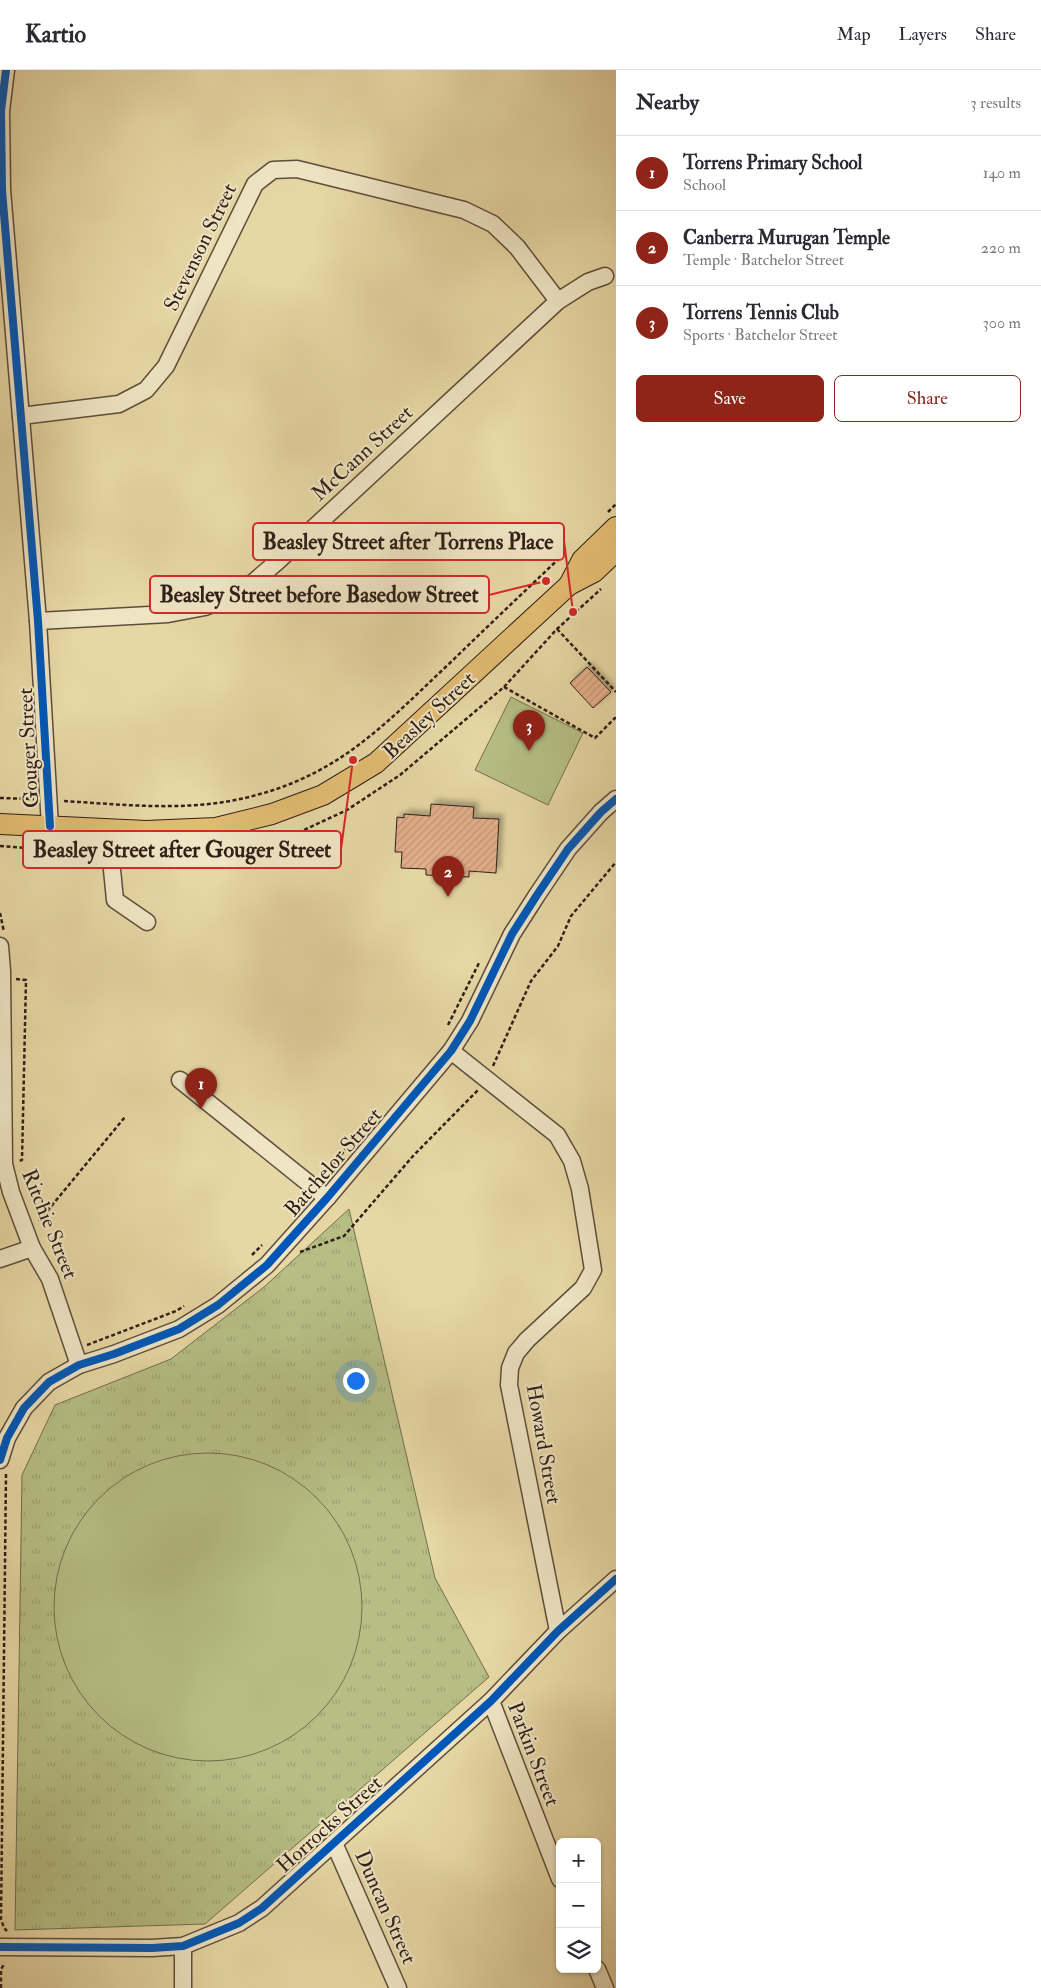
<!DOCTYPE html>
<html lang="en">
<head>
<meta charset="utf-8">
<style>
	body { margin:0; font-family:"IM FELL Double Pica",serif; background:#f2f2f3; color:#2b2b33 }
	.controls { position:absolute; right:15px; bottom:15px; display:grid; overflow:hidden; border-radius:8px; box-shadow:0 1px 4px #0004 }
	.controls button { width:45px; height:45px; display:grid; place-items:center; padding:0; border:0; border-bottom:1px solid #e1e1e2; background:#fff; color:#2b2b33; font:25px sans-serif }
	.you { position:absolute; left:355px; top:1310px; width:18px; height:18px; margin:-12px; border:4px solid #fff; border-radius:50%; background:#1a73e8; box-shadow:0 0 0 8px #1a73e833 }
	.badge { display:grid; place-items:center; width:32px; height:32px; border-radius:50%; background:#8f2418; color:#fff; font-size:16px; font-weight:700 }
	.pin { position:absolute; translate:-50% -41px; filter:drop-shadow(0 1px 2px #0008) }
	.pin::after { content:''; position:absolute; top:26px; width:18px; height:15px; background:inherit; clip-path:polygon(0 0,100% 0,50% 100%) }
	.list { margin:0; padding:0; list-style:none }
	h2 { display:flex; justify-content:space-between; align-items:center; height:65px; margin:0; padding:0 20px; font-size:21px }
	h2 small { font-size:16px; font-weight:400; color:#7c7c81 }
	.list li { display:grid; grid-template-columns:32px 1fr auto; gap:15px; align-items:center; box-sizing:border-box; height:75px; padding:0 20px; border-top:1px solid #e1e1e2 }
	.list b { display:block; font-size:19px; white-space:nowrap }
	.list p { margin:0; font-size:16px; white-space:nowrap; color:#7c7c81 }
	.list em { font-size:16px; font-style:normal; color:#7c7c81 }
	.actions { display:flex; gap:10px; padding:15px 20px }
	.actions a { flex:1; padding:11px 0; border:1px solid #8f2418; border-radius:8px; text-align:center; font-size:18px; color:#8f2418 }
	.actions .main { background:#8f2418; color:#fff }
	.icon { flex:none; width:28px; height:28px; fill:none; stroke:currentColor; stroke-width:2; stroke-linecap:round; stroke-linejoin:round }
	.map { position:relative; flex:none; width:616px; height:1918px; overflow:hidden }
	header { display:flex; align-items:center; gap:30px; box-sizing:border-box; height:70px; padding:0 25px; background:#fff; border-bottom:1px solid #e1e1e2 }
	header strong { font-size:24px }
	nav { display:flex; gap:28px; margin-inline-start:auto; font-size:18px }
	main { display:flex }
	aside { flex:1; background:#fff }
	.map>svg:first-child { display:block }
</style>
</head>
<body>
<header>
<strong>Kartio</strong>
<nav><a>Map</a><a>Layers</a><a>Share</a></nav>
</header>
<main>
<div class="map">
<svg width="616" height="1918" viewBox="0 0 616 1918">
	<defs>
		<pattern id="park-tufts" width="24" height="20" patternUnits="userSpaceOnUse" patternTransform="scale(1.25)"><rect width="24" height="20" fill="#b6be85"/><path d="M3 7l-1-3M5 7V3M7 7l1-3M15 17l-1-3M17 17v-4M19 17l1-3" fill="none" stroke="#9da372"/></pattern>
		<pattern id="building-hatch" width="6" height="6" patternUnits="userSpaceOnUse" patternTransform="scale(1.25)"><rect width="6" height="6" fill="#e4af8b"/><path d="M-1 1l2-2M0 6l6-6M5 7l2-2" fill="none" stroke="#c49677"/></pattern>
		<filter id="shadow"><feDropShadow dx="4.5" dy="-4.5" stdDeviation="2.5" flood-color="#0004"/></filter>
	</defs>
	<rect width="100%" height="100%" fill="#e6d7a4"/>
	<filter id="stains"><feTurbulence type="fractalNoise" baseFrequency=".004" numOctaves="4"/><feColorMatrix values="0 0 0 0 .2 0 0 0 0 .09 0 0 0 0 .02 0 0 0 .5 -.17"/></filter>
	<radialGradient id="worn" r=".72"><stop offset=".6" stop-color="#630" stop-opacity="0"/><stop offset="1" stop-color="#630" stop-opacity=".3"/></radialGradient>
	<!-- park -->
	<path fill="url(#park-tufts)" stroke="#736e4e" d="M349 1139 435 1508 489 1607 205 1854 15 1860 22 1405 55 1335 171 1289 264 1217Z"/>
	<!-- garden -->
	<g fill="#b6be85" stroke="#736e4e">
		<path d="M511 627 583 663 548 735 475 700Z"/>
		<circle cx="208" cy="1537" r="154"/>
	</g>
	<!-- building -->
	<g fill="url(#building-hatch)" stroke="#301f18" filter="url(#shadow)">
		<path d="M587 597 611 622 593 638 570 613Z"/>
		<path d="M431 734 474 737 473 748 499 749 496 803 469 801V807L426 805V799L401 798 402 782H395L397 747 404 748V744L430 746Z"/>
	</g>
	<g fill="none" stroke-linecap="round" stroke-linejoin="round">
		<defs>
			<g id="minor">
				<path d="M6 0 1 41 2 120 38 551 50 756"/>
				<path d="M21 346 119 334 146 320 166 296 255 114 273 100 297 99 464 140 493 154 517 177 558 231"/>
				<path d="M38 551 168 544 205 537 242 522 278 491 558 231 588 212 605 206"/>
				<path d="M108 759 115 830 147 852"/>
				<path d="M0 876 2 901 4 1094 11 1122 32 1178 50 1209 79 1295"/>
				<path d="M451 981 557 1065 572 1091 580 1119 593 1200 583 1218 527 1270 516 1283 510 1298 509 1315 558 1561"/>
				<path d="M180 1010 327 1128"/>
				<path d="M0 1189 32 1178"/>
				<path d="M0 1390 7 1368 24 1338 49 1312 79 1295 114 1284 179 1259 218 1235 267 1195 327 1128 451 981 470 951 512 864 537 825 568 779 601 742 616 729"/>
				<path d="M491 1631 560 1809"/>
				<path d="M334 1773 398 1918"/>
				<path d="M183 1876V1918"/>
				<path d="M0 1877 152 1878 183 1876 239 1853 262 1838 491 1631 558 1561 616 1509"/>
				<path d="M597 1899 605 1918"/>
			</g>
			<g id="major">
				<path d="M569 515 582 490 616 457"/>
				<path d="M0 754 146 761 216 758 272 744 323 725 376 693 569 515 594 502 616 481"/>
			</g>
		</defs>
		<!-- minor casing -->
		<use href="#minor" stroke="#5e4d3b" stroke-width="19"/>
		<!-- major casing -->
		<use href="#major" stroke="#301f18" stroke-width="22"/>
		<!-- path -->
		<g stroke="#301f18" stroke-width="2.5" stroke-dasharray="4 2.5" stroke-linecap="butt">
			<path d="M608 442 616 434"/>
			<path d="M557 559 616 622"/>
			<path d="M504 617 595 668 615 648 616 649"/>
			<path d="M0 728 34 729"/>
			<path d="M64 731C130 735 196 743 260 724 344 701 390 649 451 592 489 555 528 518 566 482"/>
			<path d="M0 776 96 783"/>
			<path d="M126 785 163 787 227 783 289 767 347 740 400 705 504 617 557 559 601 519"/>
			<path d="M0 843 4 862"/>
			<path d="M16 909 26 910 22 1090 19 1091"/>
			<path d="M448 955 479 893"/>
			<path d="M493 996 531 911 558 876 571 846 616 792"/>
			<path d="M324 1105 367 1054"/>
			<path d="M293 1141 304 1128"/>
			<path d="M39 1151 125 1047"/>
			<path d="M300 1182 344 1166 413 1086 478 1020"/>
			<path d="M252 1185 262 1175"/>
			<path d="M87 1275 176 1241 184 1236"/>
			<path d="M6 1404 1 1849 4 1858 7 1861"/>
			<path d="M1 1918V1899L5 1893"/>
		</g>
		<!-- minor -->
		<use href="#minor" stroke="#efe5c4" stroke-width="16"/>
		<!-- major -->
		<use href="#major" stroke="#e3bc72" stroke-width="20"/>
		<defs>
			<g id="cycleway">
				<path d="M6 0 1 41 2 120 38 551 50 756"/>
				<path d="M0 1390 7 1368 24 1338 49 1312 79 1295 114 1284 179 1259 218 1235 267 1195 327 1128 451 981 470 951 512 864 537 825 568 779 601 742 616 729"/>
				<path d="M0 1877 152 1878 183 1876 239 1853 262 1838 491 1631 558 1561 616 1509"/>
			</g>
		</defs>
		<!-- cycleway casing -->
		<use href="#cycleway" stroke="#efe5c4" stroke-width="11"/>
		<!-- cycleway -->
		<use href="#cycleway" stroke="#0057b8" stroke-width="8"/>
	</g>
	<g text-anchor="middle" stroke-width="4" stroke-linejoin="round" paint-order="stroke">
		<!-- street labels -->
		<g font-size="21" fill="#301f18" stroke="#efe5c4">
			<text transform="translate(200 177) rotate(-64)" y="7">Stevenson Street</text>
			<text transform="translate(362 383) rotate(-43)" y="7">McCann Street</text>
			<text transform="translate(429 645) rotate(-43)" y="7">Beasley Street</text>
			<text transform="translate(28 678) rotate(-93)" y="7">Gouger Street</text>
			<text transform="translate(333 1092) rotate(-49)" y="7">Batchelor Street</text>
			<text transform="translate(50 1154) rotate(68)" y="7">Ritchie Street</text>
			<text transform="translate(544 1374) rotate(80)" y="7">Howard Street</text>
			<text transform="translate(534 1684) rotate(69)" y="7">Parkin Street</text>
			<text transform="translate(329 1754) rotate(-42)" y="7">Horrocks Street</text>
			<text transform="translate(386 1837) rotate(66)" y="7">Duncan Street</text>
		</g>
	</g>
	<!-- callouts -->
	<path fill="none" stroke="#d62828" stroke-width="2" d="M573 542L564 471M546 511L489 525M353 690L341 779"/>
	<g fill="#d62828" stroke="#efe5c4" stroke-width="2">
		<circle cx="573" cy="542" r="5"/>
		<circle cx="546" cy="511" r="5"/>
		<circle cx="353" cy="690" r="5"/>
	</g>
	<g fill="#efe5c4" stroke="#d62828" stroke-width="2">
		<rect x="253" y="453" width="311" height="37" rx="5"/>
		<rect x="150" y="506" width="339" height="37" rx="5"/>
		<rect x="23" y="761" width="318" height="37" rx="5"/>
	</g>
	<g font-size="22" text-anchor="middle" font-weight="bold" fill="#301f18">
		<text x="408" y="479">Beasley Street after Torrens Place</text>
		<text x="319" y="532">Beasley Street before Basedow Street</text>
		<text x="182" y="787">Beasley Street after Gouger Street</text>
	</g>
	<rect width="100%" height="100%" filter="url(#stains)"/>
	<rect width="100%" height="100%" fill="url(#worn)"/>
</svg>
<div class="controls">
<button>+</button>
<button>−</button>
<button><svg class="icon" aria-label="layers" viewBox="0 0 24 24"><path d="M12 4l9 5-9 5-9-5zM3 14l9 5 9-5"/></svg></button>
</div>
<div class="you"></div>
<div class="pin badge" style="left:201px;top:1039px">1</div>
<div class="pin badge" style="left:448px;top:827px">2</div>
<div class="pin badge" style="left:529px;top:681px">3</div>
</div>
<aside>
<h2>Nearby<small>3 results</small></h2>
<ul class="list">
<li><span class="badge">1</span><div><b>Torrens Primary School</b><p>School</p></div><em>140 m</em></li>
<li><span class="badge">2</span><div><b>Canberra Murugan Temple</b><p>Temple · Batchelor Street</p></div><em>220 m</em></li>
<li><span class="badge">3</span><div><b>Torrens Tennis Club</b><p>Sports · Batchelor Street</p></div><em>300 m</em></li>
</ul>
<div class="actions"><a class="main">Save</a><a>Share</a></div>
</aside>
</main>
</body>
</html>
